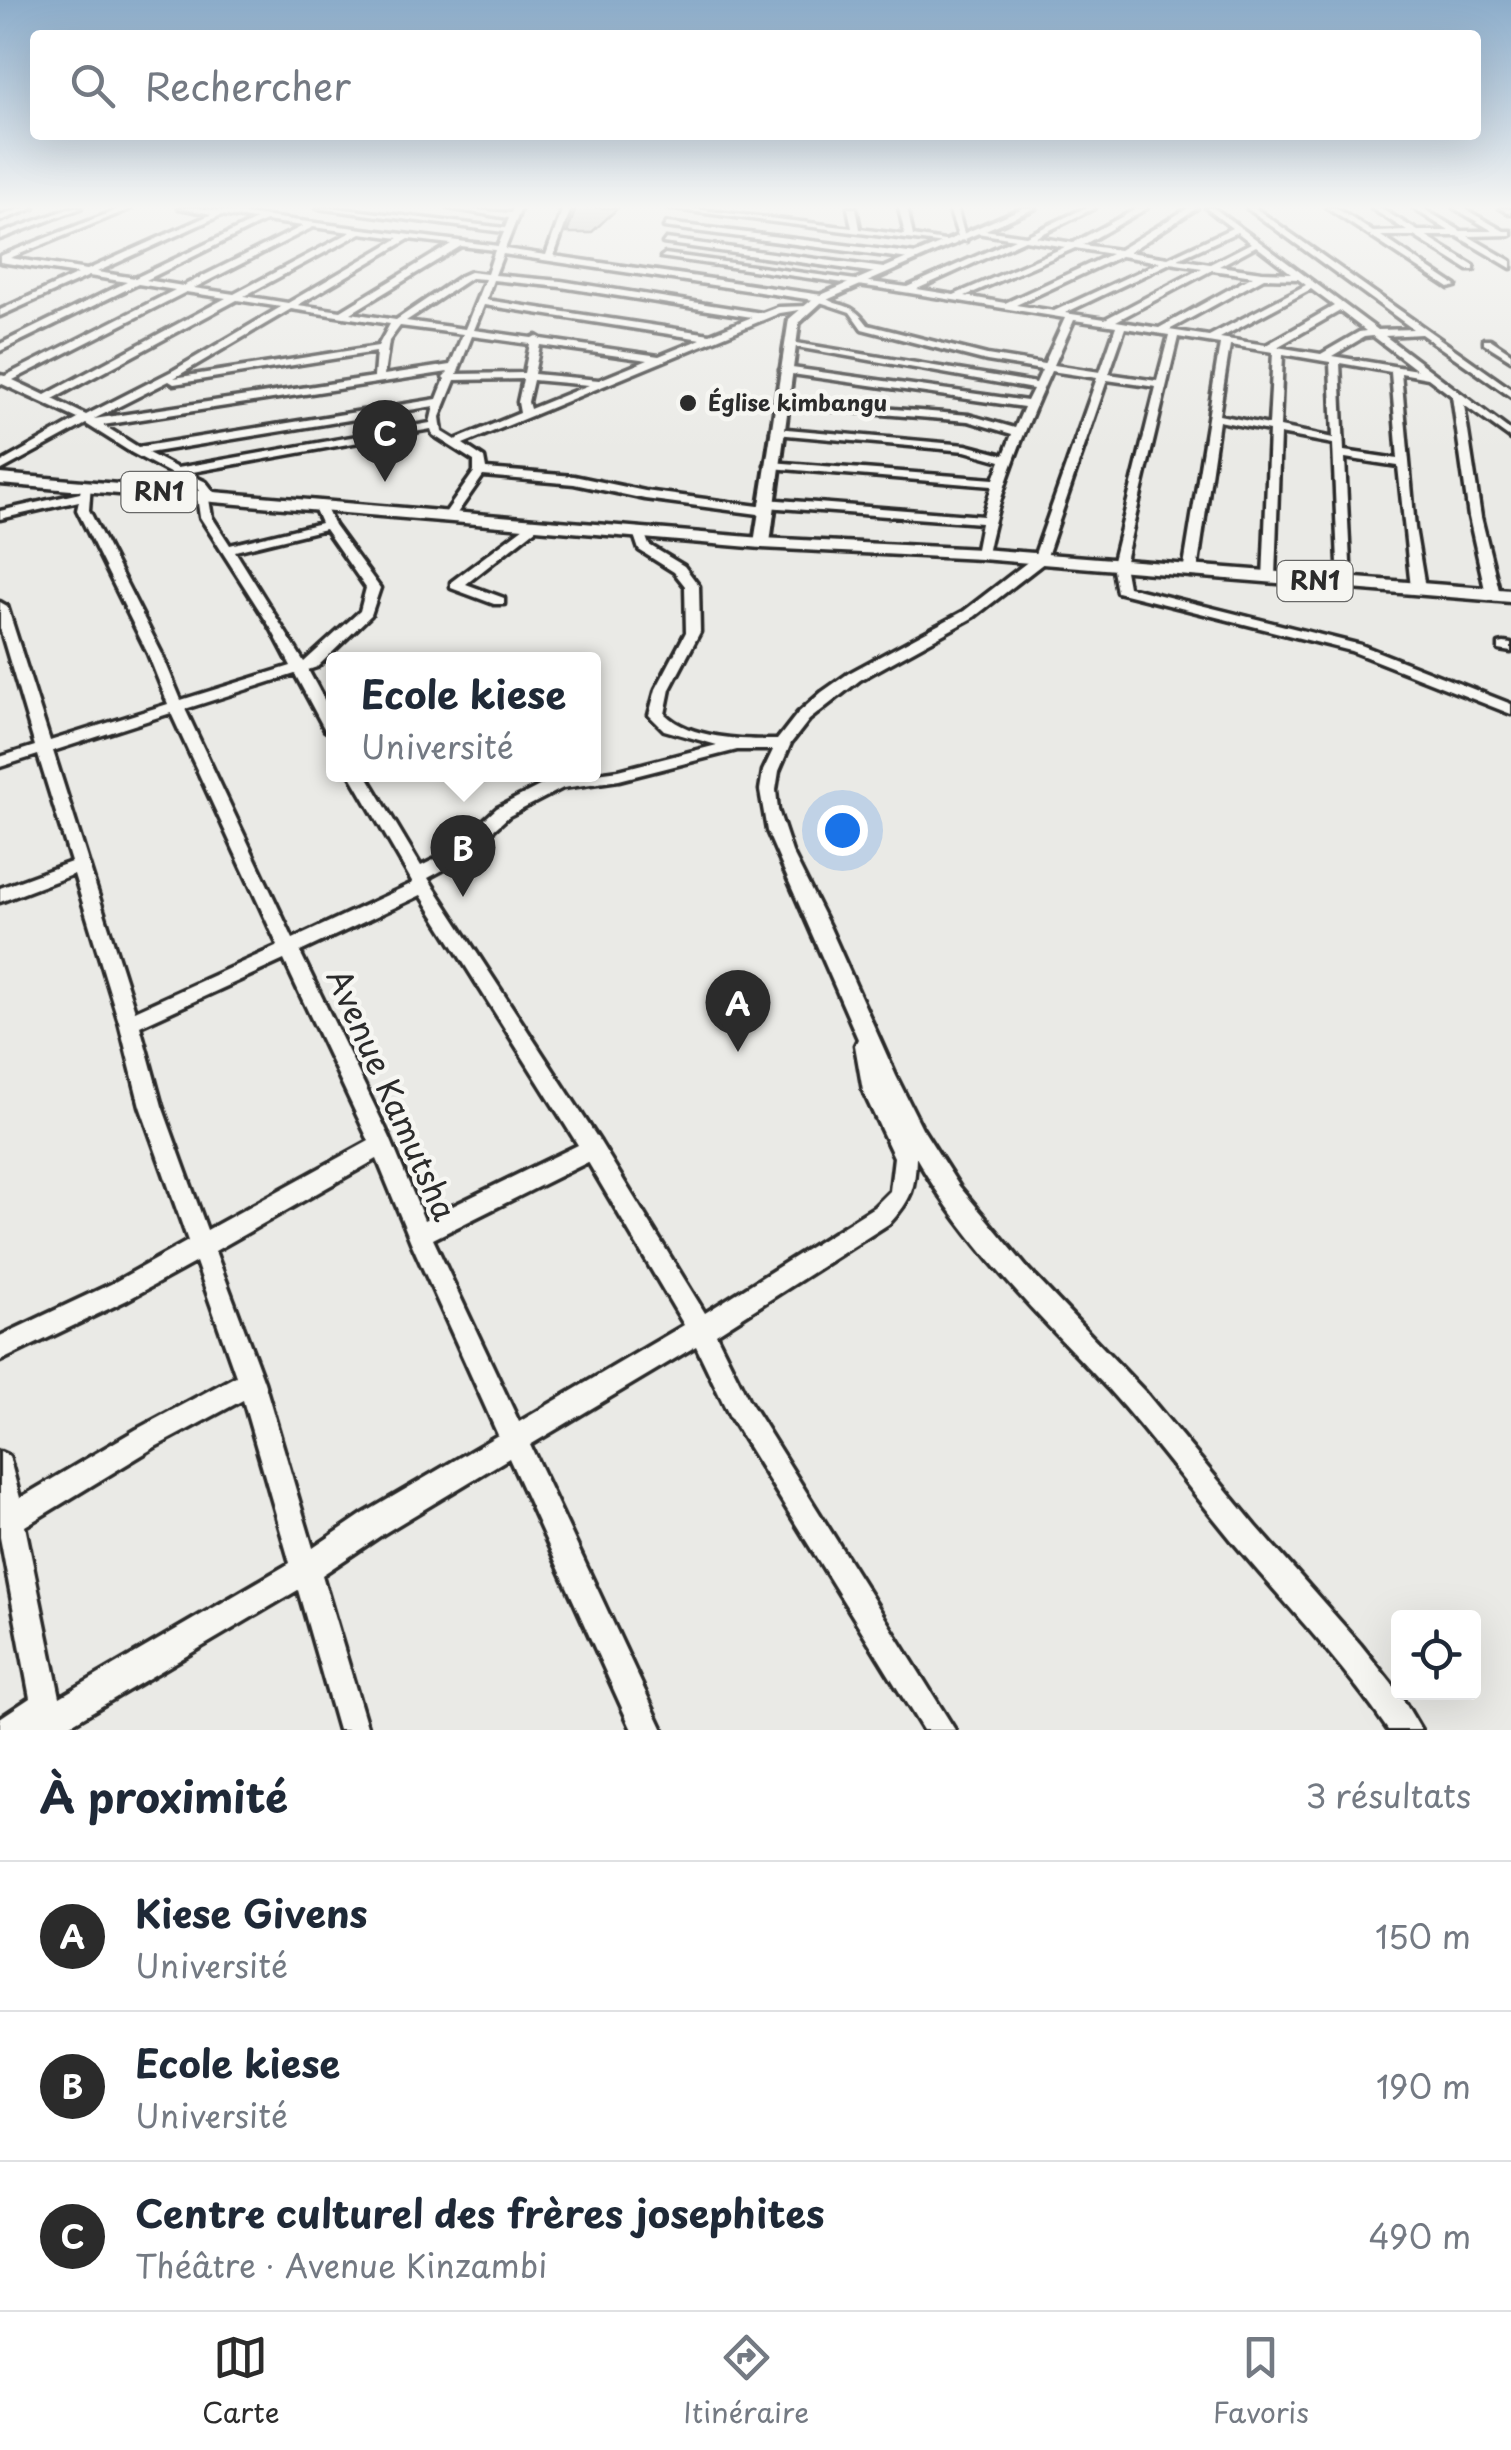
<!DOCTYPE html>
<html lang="fr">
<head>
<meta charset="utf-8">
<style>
	body { margin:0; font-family:"Playpen Sans",sans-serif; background:#f6f6f7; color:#1f2937 }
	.controls { position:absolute; right:30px; bottom:30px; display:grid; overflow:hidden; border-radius:10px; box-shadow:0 10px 40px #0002 }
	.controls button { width:90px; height:90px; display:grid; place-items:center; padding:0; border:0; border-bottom:2px solid #e0e1e3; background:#fff; color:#1f2937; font:50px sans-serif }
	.you { position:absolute; left:842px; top:830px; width:35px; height:35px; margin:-25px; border:8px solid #fff; border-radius:50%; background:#1a73e8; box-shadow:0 0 0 15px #1a73e833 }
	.badge { display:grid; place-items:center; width:65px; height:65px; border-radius:50%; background:#2b2b2b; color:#fff; font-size:32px; font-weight:700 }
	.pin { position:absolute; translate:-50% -82px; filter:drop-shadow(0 2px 5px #0008) }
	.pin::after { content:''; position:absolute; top:52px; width:35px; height:30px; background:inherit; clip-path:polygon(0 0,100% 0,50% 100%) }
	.popup { position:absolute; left:326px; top:652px; width:275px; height:130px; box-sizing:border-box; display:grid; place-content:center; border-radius:10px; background:#fff; filter:drop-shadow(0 2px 8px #0005); font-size:32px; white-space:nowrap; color:#747a83 }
	.popup b { font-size:38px; color:#1f2937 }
	.popup::after { content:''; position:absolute; left:50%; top:100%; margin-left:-20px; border:20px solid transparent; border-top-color:#fff }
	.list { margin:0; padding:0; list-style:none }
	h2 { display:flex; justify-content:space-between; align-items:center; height:130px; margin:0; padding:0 40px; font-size:42px }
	h2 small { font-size:32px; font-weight:400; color:#747a83 }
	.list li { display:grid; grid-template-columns:65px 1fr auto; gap:30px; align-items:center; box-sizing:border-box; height:150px; padding:0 40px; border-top:2px solid #e0e1e3 }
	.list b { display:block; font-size:38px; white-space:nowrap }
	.list p { margin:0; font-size:32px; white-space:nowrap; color:#747a83 }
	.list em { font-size:32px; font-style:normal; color:#747a83 }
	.icon { flex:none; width:55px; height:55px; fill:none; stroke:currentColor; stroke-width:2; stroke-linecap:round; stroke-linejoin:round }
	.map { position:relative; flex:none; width:1511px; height:1730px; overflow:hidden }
	.search { position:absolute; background:#fff; box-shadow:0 10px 40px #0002; left:30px; right:30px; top:30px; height:110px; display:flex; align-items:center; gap:25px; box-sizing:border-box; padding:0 35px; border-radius:10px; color:#747a83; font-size:38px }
	.sheet { height:580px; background:#fff }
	nav { display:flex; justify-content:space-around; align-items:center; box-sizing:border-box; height:140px; border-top:2px solid #e0e1e3; background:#fff; font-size:28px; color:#747a83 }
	nav a { display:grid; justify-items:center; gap:5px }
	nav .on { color:#2b2b2b }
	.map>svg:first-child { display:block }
</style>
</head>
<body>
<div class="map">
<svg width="1511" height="1730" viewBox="0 0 1511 1730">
	<rect width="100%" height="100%" fill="#eaeae6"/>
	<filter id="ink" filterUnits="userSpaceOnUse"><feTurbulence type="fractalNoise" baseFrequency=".01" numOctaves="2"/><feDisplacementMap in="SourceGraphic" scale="20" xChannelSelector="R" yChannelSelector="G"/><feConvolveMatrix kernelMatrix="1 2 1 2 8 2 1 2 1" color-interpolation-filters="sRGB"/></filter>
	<g filter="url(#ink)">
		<!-- building -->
		<path fill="#b4b4b1" stroke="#2b2b2b" stroke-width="2.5" d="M576 208H618L591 233H567Z"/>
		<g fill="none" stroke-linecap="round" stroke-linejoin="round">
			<defs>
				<g id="minor">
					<path d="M24 208H34L0 221V216Z"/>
					<path d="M71 208H81L0 239V234Z"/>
					<path d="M122 208H132L10 258 87 270 212 214 179 208H198L498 246 504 232 317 208H337L505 228 509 218 448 208 511 213 513 208H521L505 249 546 255 563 208H571L554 256 822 295C838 310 849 298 868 325L987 355 1044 364 1065 318 879 288 661 257 665 254 907 287 1015 239 977 233V229L1026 236 1085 208H1094L1036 237 1073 243 1138 208H1147L1083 245 1119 250 1188 208H1197L1129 252 1168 258 1232 228 1206 208H1214L1378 330 1413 329 1247 208H1255L1511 389V397L1421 334 1385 336 1511 431V439L1464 405 1481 517 1500 594 1498 597 1493 598 1486 594 1469 517 1452 396 1428 378 1401 373 1415 528 1425 588 1423 591H1413L1411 588 1398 466 1345 458 1351 584 1349 587H1339L1333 444 1280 434 1275 577 1273 580H1263L1269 431 1219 421 1197 572 1190 576 1183 572 1220 344 1178 337 1124 565 1128 587 1361 645 1511 704V714L1351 651 1117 592 1112 565 1156 387 1107 380 1045 562 974 617 860 680 809 720 791 743 779 771 776 790 778 810 792 852 830 928 896 1076 922 1128 959 1186 1028 1269 1145 1392 1256 1526 1360 1644 1399 1693 1421 1730H1388C1343 1663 1286 1605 1234 1543 1192 1492 1153 1439 1109 1390 1040 1316 966 1246 916 1157 915 1188 912 1199 890 1223L716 1334 748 1399 955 1730H923L730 1417 696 1346 530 1445 663 1730H632L509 1458 383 1534 322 1575 368 1730H338L298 1590 66 1727V1730H0V1718L30 1698 0 1537V1452L9 1456 20 1498 137 1429 236 1376 196 1262 127 1300 0 1361V1336L111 1284 188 1241 140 1106 119 1022 74 874 0 902V888L71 862 38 755 0 767V757L35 746 0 628V602L7 606 50 741 168 704 148 654 77 510 79 501 0 519V511L80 493 83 483H91L89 510 162 654 181 700 291 666 271 628 200 517 197 496 202 493 198 488 132 453 86 424 0 471V463L78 419 0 383V375L5 376 175 290 138 284 0 351V344L127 282 89 276 0 316V310L78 274 0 262V256ZM221 215 256 220 135 278 97 272ZM265 221 303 226 183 286 146 280ZM313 227 351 232 234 294 194 288ZM1237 232 1251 243 1210 264 1178 259ZM361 233 399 238 288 303 244 296ZM409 239 451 244 341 311 298 305ZM1025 240 1065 247 954 295 917 289ZM461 246 495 250 487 274 470 272 461 276 396 320 351 313ZM1256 246 1291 273 1262 272 1219 266ZM1075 248 1111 254 1005 303 965 296ZM503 254 814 300 850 312 862 329 987 361 1042 370 1036 383 790 342 785 345 1033 389 1027 401 785 367 780 370 785 373 1024 407 1015 428 969 415 781 400 776 403 781 406 968 421 1012 434 1004 455 966 445 776 428 771 431 776 434 965 451 1001 461 994 479 771 462 765 465 771 468 992 486 983 516 766 499 760 503 766 507 981 523 975 554 981 558 987 554C1000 488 1026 427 1051 371L1097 378 1034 557 964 611 849 673 822 692 798 713 777 740C744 740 690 739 665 714L670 689 700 632 699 586 684 566 649 545 643 529H635L633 532 639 550 674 572 685 586 686 632 656 689 649 715 664 730 717 745 619 770 553 779 497 808 446 854 421 866 366 774H350L413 883 293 939 185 709 295 674 325 730 333 735V716L308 670 317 667 371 615 380 588 334 525 323 502 313 505 321 523 230 545 212 517 209 499 217 496 206 482 187 473 431 429 433 435 474 461V472L443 516 449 520 453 519 483 476 574 484 645 499 766 515 772 511 766 507 645 491 574 476 486 469 484 458 463 444 780 313 812 308 810 306 778 307 762 313 561 281 495 275ZM1121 256 1160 262 1054 311 1016 305ZM1170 263 1202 268 1105 319 1065 313ZM1212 270 1253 276 1159 328 1116 321ZM471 278 485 279 465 329 406 321ZM1264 278 1298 279 1306 285 1209 336 1169 330ZM493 280 561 287 752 317 710 334 486 300ZM1311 289 1334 306 1266 345 1220 338ZM186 292 226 298 45 395 13 380ZM237 300 281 307 174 370 86 415 53 399ZM484 305 701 339 659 356 541 339 536 336 532 338 474 330ZM291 309 390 324 378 346 174 378ZM1340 311 1366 331 1359 332 1321 354 1277 347ZM1074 320 1116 326 1100 372 1054 365ZM400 326 463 334 450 365 384 375 389 341ZM1125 328 1169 335 1157 381 1109 374ZM472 336 530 344 524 373 457 374ZM1373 336 1417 370 1332 356 1364 337ZM540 345 648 360 599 380 534 374ZM1230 345 1273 352 1269 425 1219 415ZM376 352 374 377 94 419 169 381 174 384ZM1283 354 1330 362 1333 438 1280 427ZM1340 363 1391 372 1398 459 1344 451ZM448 372 443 377 445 379 437 399 138 447 103 425ZM523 379 518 402 520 413 455 440 442 432 440 417 455 380ZM533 380 589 385 530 409 528 402ZM434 406 430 423 177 468 148 453ZM325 529 366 588 360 611 304 662 235 551ZM171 713 278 946 135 1011 53 751ZM737 750H773L763 771 760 790 767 831 858 1039 855 1045 863 1091 894 1157 890 1191 874 1207 705 1313 600 1142 428 878 458 862 509 816 563 788 619 780ZM421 895 578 1145 424 1220 390 1138 300 952ZM284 960 369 1141 207 1230 162 1106 140 1026ZM377 1159 411 1242 498 1435 363 1514 313 1548 264 1382 215 1251ZM588 1162 684 1325 519 1422 433 1239ZM243 1400 290 1563 60 1697 25 1526 155 1447Z"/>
					<path d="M666 208H685L852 228 848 208H856L860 229 905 235 899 208H907L913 236 957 243 953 245Z"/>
					<path d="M949 208H957L966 241 959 239Z"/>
					<path d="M1327 208H1336L1373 232 1407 231 1371 208H1380L1418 231H1449L1413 208H1422L1461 231H1493L1454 208H1463L1504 231H1511V235L1468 236 1511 261V268L1457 236H1425L1474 266V270H1468L1414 236H1381L1456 286 1449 288Z"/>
					<path d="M1500 208 1511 209V214Z"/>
					<path d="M667 223 917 254 921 257 917 260 664 227Z"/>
					<path d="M666 239 884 268 888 271 884 274 663 243Z"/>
					<path d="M1484 339H1490L1511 353V360L1484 343Z"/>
					<path d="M532 521 542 524 466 584 504 598V604H494L451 588V582Z"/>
					<path d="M1504 643 1511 644V652L1499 650V644Z"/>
				</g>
				<path id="major" d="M1023 208H1035L822 302 799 323 770 543 756 546 754 543 789 319 814 298Z"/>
				<path id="highway" d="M0 474 762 538 981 549 1511 590V602L981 559 762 548 0 484Z"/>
			</defs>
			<!-- minor casing -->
			<use href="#minor" stroke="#2b2b2b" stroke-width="7"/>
			<!-- major casing -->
			<use href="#major" stroke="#2b2b2b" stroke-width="8"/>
			<!-- highway casing -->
			<use href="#highway" stroke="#2b2b2b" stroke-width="7"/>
			<!-- minor -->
			<use href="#minor" fill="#f6f6f2" fill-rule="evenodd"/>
			<!-- major -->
			<use href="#major" fill="#f6f6f2" fill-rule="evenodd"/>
			<!-- highway -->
			<use href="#highway" fill="#f6f6f2" fill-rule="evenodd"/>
		</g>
	</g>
	<!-- sky -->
	<linearGradient id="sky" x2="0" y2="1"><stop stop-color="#8bacca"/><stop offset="0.46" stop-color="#f6f6f4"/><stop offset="1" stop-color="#f6f6f4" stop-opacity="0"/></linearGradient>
	<rect width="1511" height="450" fill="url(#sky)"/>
	<!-- markers -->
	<circle fill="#2b2b2b" stroke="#f6f6f2" stroke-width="4" cx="688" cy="403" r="10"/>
	<g text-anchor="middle" stroke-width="9" stroke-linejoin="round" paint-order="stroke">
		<!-- far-poi labels -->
		<g font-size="22" font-weight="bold" fill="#2b2b2b" stroke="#f6f6f2" text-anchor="start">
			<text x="708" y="411">Église kimbangu</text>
		</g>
		<!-- shield labels -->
		<g fill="#f6f6f2" stroke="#686867" stroke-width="2.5">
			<rect x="121.5" y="472" width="75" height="40" rx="8"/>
			<rect x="1277.5" y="561" width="75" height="40" rx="8"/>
		</g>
		<g font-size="25" font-weight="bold" fill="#2b2b2b">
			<text x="159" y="501">RN1</text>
			<text x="1315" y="590">RN1</text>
		</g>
		<!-- near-street labels -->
		<g font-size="32" fill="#2b2b2b" stroke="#f6f6f2">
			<text transform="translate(391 1095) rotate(66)" y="11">Avenue Kamutsha</text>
		</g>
	</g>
</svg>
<div class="controls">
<button><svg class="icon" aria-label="locate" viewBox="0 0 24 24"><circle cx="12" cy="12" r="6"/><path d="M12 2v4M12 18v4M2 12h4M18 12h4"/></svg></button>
</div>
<div class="you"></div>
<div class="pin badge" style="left:738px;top:1052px">A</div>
<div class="pin badge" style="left:463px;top:897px">B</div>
<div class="popup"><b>Ecole kiese</b>Université</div>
<div class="pin badge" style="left:385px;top:482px">C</div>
<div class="search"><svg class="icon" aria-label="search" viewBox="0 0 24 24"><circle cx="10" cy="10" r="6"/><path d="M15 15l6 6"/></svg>Rechercher</div>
</div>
<section class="sheet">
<h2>À proximité<small>3 résultats</small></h2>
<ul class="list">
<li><span class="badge">A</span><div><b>Kiese Givens</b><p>Université</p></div><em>150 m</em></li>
<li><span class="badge">B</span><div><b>Ecole kiese</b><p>Université</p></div><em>190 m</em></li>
<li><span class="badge">C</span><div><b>Centre culturel des frères josephites</b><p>Théâtre · Avenue Kinzambi</p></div><em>490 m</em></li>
</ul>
</section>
<nav>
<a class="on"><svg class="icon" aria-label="map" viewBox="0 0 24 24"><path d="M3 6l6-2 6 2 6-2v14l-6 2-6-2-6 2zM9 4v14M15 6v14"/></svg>Carte</a>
<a><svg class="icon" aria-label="directions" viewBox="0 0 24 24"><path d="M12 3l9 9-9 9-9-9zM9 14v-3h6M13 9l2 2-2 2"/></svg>Itinéraire</a>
<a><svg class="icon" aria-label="saved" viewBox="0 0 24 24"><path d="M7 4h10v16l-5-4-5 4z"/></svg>Favoris</a>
</nav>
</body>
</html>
